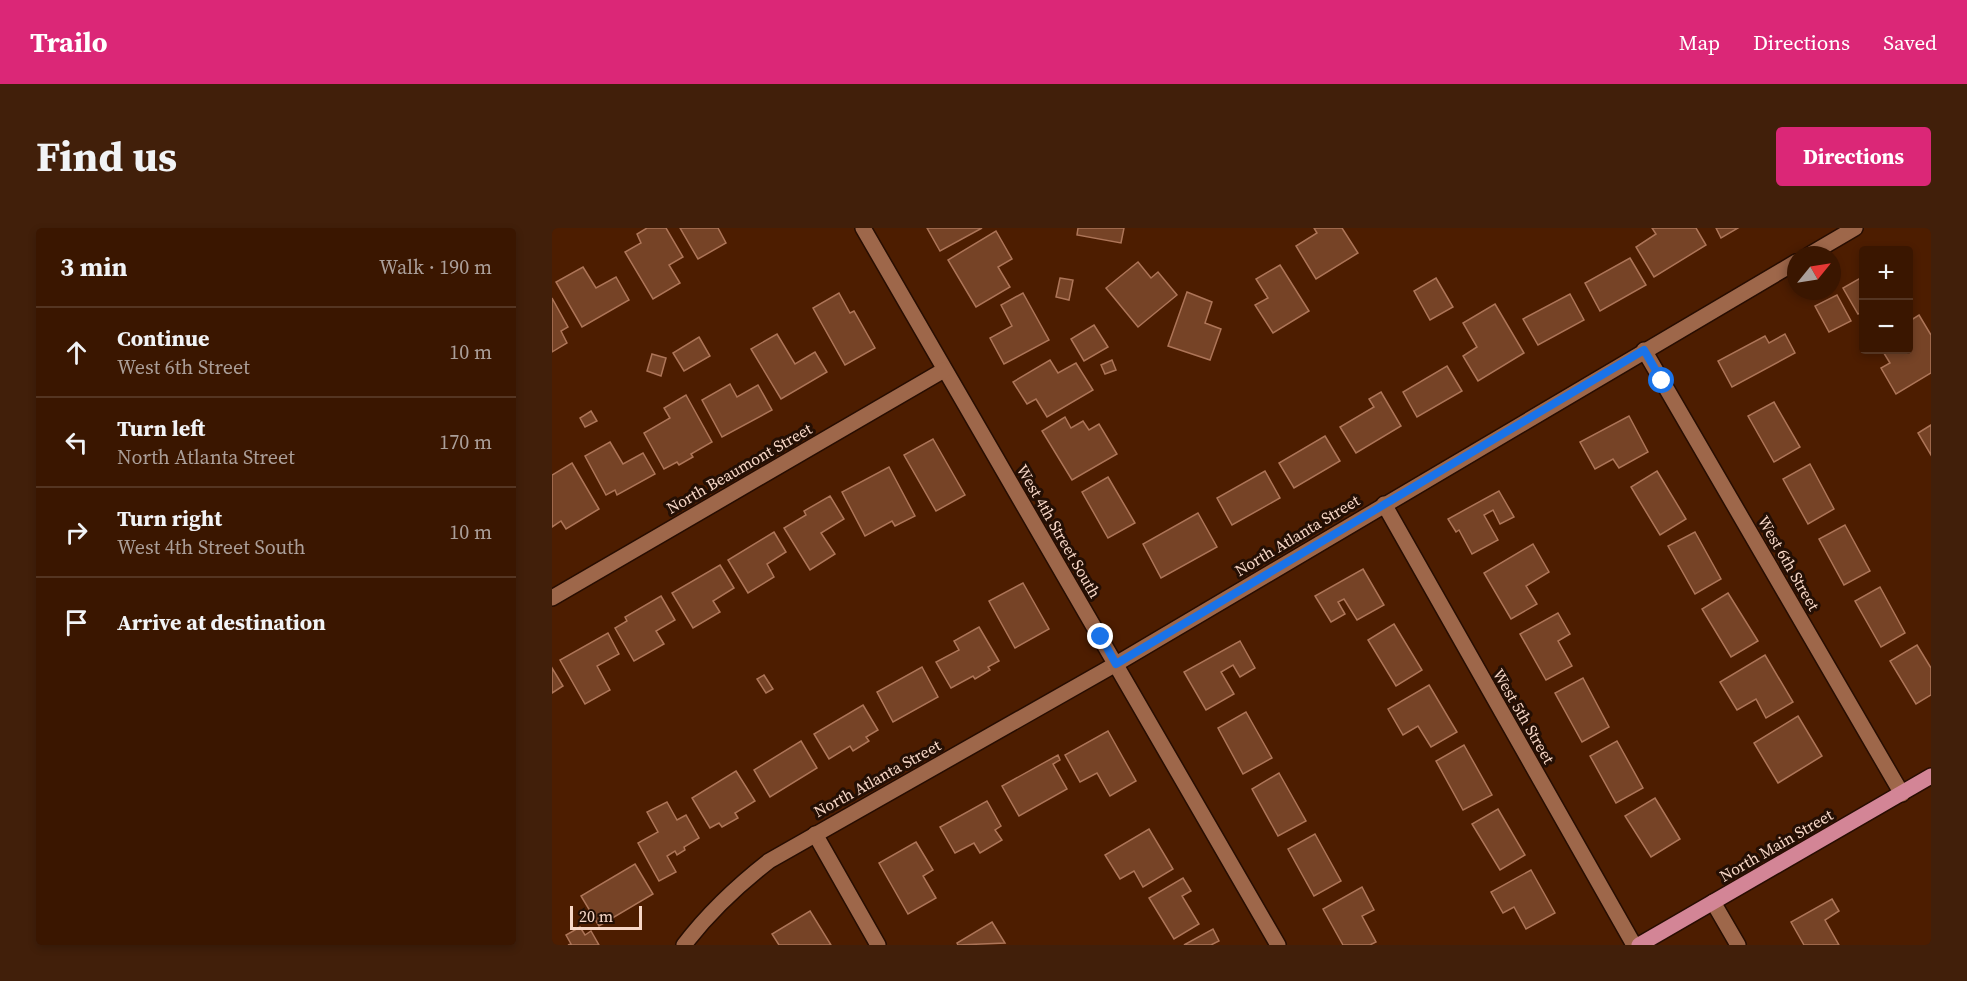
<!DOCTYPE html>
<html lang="en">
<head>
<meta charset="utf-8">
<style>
	body { margin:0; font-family:"Source Serif 4",serif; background:#411f0a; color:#f1f3f6 }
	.controls { position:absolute; right:18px; top:18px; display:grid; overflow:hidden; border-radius:6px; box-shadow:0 3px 9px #0003 }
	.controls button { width:54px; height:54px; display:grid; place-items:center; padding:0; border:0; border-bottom:2px solid #543522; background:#3a1600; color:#f1f3f6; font:30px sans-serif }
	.compass { position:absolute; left:1235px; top:18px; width:54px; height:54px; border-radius:50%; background:#3a1600; box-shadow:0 3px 9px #0003; rotate:60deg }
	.scale { position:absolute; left:18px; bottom:15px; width:72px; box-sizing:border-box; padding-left:6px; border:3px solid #f7d7c7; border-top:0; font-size:16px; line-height:21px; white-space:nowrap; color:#f7d7c7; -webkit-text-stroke:4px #240f04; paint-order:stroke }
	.stop { position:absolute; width:18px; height:18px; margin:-14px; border:4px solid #1a73e8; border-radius:50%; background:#fff }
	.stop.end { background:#1a73e8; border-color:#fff; box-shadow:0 2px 6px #0008 }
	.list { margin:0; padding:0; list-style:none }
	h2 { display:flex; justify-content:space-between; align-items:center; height:78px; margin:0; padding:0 24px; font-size:26px }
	h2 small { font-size:20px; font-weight:400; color:#ab9f99 }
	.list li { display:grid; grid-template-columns:39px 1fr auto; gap:18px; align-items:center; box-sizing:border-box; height:90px; padding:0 24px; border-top:2px solid #543522 }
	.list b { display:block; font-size:22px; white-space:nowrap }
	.list p { margin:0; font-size:20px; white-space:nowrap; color:#ab9f99 }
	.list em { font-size:20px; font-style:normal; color:#ab9f99 }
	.icon { flex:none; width:33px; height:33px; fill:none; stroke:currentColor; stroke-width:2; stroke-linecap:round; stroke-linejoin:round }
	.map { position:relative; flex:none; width:1379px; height:717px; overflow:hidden; border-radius:6px }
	header { display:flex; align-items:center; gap:36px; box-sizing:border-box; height:84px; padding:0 30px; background:#db2777; color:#fff }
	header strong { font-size:28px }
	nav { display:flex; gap:33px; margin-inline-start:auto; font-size:21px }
	.intro { display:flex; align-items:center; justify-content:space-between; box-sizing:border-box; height:144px; padding:0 36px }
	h1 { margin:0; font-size:42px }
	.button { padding:15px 27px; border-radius:6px; background:#db2777; color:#fff; font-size:21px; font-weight:700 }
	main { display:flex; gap:36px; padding:0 36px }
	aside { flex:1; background:#3a1600; border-radius:6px; box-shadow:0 3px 9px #0003 }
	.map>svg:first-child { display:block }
</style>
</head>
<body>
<header>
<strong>Trailo</strong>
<nav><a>Map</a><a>Directions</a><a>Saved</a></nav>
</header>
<div class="intro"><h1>Find us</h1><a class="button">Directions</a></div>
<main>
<aside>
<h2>3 min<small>Walk · 190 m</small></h2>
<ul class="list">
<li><svg class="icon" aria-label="ahead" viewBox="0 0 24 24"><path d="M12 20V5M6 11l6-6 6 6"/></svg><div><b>Continue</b><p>West 6th Street</p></div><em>10 m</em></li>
<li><svg class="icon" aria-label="left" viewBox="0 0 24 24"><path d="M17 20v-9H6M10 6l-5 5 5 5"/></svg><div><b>Turn left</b><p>North Atlanta Street</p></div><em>170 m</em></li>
<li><svg class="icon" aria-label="right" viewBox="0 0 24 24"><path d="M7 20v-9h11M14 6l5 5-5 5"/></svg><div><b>Turn right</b><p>West 4th Street South</p></div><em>10 m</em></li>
<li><svg class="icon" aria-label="arrive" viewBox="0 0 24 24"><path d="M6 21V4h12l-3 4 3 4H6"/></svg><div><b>Arrive at destination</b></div></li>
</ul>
</aside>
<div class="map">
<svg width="1379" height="717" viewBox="0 0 1379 717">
	<rect width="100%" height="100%" fill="#4d1d00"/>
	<!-- building -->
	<g fill="#764326" stroke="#ad7558" stroke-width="1.5">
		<path d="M95 0H114L131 29 117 37 128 55 101 71 73 24 89 15 85 6Z"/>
		<path d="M128 0H166L174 15 146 31Z"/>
		<path d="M375 0H430L388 23Z"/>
		<path d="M526 0H572L569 15 525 7Z"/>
		<path d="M762 0H790L806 25 764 51 744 18 765 5Z"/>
		<path d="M1100 0H1144L1154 17 1102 49 1084 19 1104 6Z"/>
		<path d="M1164 0H1186L1169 10Z"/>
		<path d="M444 3 460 31 446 39 458 59 424 79 396 32Z"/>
		<path d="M1078 30 1094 57 1048 83 1033 55Z"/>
		<path d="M586 34 599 50 606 44 625 67 586 99 554 60Z"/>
		<path d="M728 37 757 83 721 105 703 77 716 70 704 51Z"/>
		<path d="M31 39 44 60 64 49 77 72 30 99 4 54Z"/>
		<path d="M1312 48V83L1306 86 1291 60Z"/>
		<path d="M508 50 521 52 517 72 504 69Z"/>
		<path d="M884 50 901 79 878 92 862 63Z"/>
		<path d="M635 64 660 74 653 95 669 101 658 132 616 118Z"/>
		<path d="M287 65 298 85 302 83 323 120 293 137 261 80Z"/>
		<path d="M471 65 497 112 452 136 438 110 460 98 449 77Z"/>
		<path d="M1018 66 1032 92 986 117 971 91Z"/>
		<path d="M1285 67 1299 93 1277 104 1263 78Z"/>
		<path d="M0 70 16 99 9 103 15 115 0 124Z"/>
		<path d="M943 76 972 125 926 153 911 128 925 119 911 95Z"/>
		<path d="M1367 87 1379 107V145L1344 166 1329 140 1338 135 1330 122H1356V94Z"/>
		<path d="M542 97 556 119 532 133 519 111Z"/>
		<path d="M225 106 243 136 263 124 275 144 229 171 199 121Z"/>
		<path d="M1233 106 1243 125 1180 159 1166 133 1213 108 1217 115Z"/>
		<path d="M147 109 158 128 132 143 121 125Z"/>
		<path d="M100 126 114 130 109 148 95 143Z"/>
		<path d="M498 132 506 145 524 135 541 162 495 189 484 171 475 176 461 154Z"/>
		<path d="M560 132 564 142 553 146 549 137Z"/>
		<path d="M895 138 910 163 865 189 851 164Z"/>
		<path d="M178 156 185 169 206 157 220 182 170 209 150 172Z"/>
		<path d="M829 164 849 198 804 225 788 199 822 179 817 171Z"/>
		<path d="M134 167 160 214 139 226 141 229 127 237 125 234 112 241 92 205 118 190 112 180Z"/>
		<path d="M1222 174 1248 219 1222 234 1196 188Z"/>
		<path d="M39 183 45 193 33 199 28 190Z"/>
		<path d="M1077 188 1096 224 1067 240 1061 231 1043 241 1028 214Z"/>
		<path d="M513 189 519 200 531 193 537 202 547 196 565 226 520 252 490 203Z"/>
		<path d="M1379 197V227L1366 205Z"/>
		<path d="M773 208 788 233 742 260 727 235Z"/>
		<path d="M381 211 413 267 384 283 352 227Z"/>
		<path d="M58 214 71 236 91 225 103 246 65 267 63 262 54 267 33 228Z"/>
		<path d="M20 235 47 281 14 301 9 293 0 299V247Z"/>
		<path d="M1258 236 1282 281 1256 296 1231 251Z"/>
		<path d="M337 239 363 288 343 298 340 293 313 308 290 264Z"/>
		<path d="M713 243 728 270 680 297 665 270Z"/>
		<path d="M1105 243 1134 291 1108 307 1079 259Z"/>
		<path d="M556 249 583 295 556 310 530 264Z"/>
		<path d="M947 263 962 289 948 296 941 282 932 287 946 312 920 326 907 302 904 304 896 291Z"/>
		<path d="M278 268 292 291 269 305 283 326 258 342 232 300 254 287 252 283Z"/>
		<path d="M646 285 665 319 609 350 591 316Z"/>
		<path d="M1293 297 1318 343 1292 357 1267 311Z"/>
		<path d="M222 304 234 324 215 336 222 349 196 365 176 332Z"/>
		<path d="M1143 304 1169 351 1143 366 1116 318Z"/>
		<path d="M981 316 997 344 974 358 985 376 959 391 932 345Z"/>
		<path d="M168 337 182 360 161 373 168 384 141 400 120 365Z"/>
		<path d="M811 341 832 377 805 392 792 371 786 374 793 386 779 394 763 368Z"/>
		<path d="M471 355 497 401 463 420 437 373Z"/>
		<path d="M1328 359 1353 405 1329 419 1303 373Z"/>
		<path d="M1176 365 1206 413 1179 429 1150 381Z"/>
		<path d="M109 368 123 392 104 403 112 416 82 433 63 400 75 393 73 389Z"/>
		<path d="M1006 385 1018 406 1006 413 1020 438 994 452 968 406Z"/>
		<path d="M842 396 870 442 844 458 816 412Z"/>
		<path d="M427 399 447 433 436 439 438 442 423 451 421 448 399 460 384 434 407 422 402 413Z"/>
		<path d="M56 405 67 426 45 438 58 462 33 476 8 432Z"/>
		<path d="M688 413 703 440 688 449 681 437 669 444 682 466 654 482 632 444Z"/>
		<path d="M1365 417 1379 440V467L1364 476 1338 433Z"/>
		<path d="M1213 427 1241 474 1214 490 1204 471 1185 482 1168 454Z"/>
		<path d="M370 439 386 469 341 494 325 464Z"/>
		<path d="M0 440 11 458 0 465Z"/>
		<path d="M212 447 221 461 214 465 205 451Z"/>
		<path d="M1031 450 1057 499 1030 514 1003 465Z"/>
		<path d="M877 457 905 504 879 519 866 498 851 507 836 481Z"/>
		<path d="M311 477 326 502 314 509 317 513 301 523 298 518 277 531 262 506Z"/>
		<path d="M694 484 720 530 691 546 666 500Z"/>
		<path d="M1246 488 1270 528 1226 555 1202 515Z"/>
		<path d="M556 503 584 553 558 568 545 545 528 554 513 527Z"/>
		<path d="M249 513 265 540 218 569 202 542Z"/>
		<path d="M1065 513 1091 560 1064 575 1038 528Z"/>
		<path d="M912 517 940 567 911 582 884 533Z"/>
		<path d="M506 527 508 532 501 536 515 561 467 588 450 558Z"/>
		<path d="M184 543 203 573 183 585 186 590 170 599 167 595 158 600 140 570Z"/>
		<path d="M727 545 754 593 726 608 700 561Z"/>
		<path d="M1103 570 1128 611 1099 629 1073 588Z"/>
		<path d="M435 573 449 598 443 602 450 612 428 625 422 615 403 625 388 599Z"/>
		<path d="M115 574 125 592 134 587 147 610 132 619 133 622 125 627 123 623 115 628 124 644 107 653 86 615 106 604 95 584Z"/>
		<path d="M946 581 973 627 948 642 920 596Z"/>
		<path d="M597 601 621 641 591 659 582 643 568 651 553 627Z"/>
		<path d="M763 606 789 653 762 668 736 621Z"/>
		<path d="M364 614 381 642 371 648 384 670 356 686 327 635Z"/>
		<path d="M83 636 101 666 47 698 29 668Z"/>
		<path d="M979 642 1003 685 974 701 962 679 951 685 939 664Z"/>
		<path d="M631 650 639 663 630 668 647 696 622 711 597 670Z"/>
		<path d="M810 659 822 682 810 688 824 714 818 717H791L771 681Z"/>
		<path d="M1280 671 1287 683 1273 692 1287 717H1252L1239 694Z"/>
		<path d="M258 683 279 717H227L220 706Z"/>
		<path d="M440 694 453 715 406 717 405 715Z"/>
		<path d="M28 699 33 707 39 703 47 717H16L19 716 14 707Z"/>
		<path d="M661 701 667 713 659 717H632Z"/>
	</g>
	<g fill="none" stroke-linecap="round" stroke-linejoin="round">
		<defs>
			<g id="minor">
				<path d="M311 0 726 717"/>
				<path d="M1257 27 1303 0"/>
				<path d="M1092 122 1350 566"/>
				<path d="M832 276 1082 717"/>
				<path d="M0 370 392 142"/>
				<path d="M263 606 326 717"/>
				<path d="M1161 674 1186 717"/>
				<path d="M132 717C157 684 185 658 217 633L564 436 1244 34"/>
			</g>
			<path id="major" d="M1087 717 1379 548"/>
		</defs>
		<!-- minor casing -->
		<use href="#minor" stroke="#270d01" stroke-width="18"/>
		<!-- major casing -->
		<use href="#major" stroke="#270d01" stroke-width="18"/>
		<!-- minor -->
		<use href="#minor" stroke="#9e674a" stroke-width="15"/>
		<!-- major -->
		<use href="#major" stroke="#d38596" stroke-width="15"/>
	</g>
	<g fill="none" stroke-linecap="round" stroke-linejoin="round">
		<!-- route -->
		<path stroke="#1a73e8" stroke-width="8" d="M549 409 564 436 1092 122 1110 153"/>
	</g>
	<g text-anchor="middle" stroke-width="6" stroke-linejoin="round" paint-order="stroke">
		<!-- street labels -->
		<g font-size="16" fill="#f7d7c7" stroke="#240f04">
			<text transform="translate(187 240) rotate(-30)" y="6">North Beaumont Street</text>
			<text transform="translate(507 303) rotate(60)" y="6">West 4th Street South</text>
			<text transform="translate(745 307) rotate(-31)" y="6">North Atlanta Street</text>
			<text transform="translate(1237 335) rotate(60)" y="6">West 6th Street</text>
			<text transform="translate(972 488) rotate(60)" y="6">West 5th Street</text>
			<text transform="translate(325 550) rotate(-29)" y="6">North Atlanta Street</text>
			<text transform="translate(1224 617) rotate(-30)" y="6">North Main Street</text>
		</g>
	</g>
</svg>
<div class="controls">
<button>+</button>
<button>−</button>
</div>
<svg class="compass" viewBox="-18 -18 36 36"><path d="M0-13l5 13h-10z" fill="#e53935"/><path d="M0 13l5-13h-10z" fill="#ab9f99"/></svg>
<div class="scale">20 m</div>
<div class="stop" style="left:1110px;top:153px"></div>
<div class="stop end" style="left:549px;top:409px"></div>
</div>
</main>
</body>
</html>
